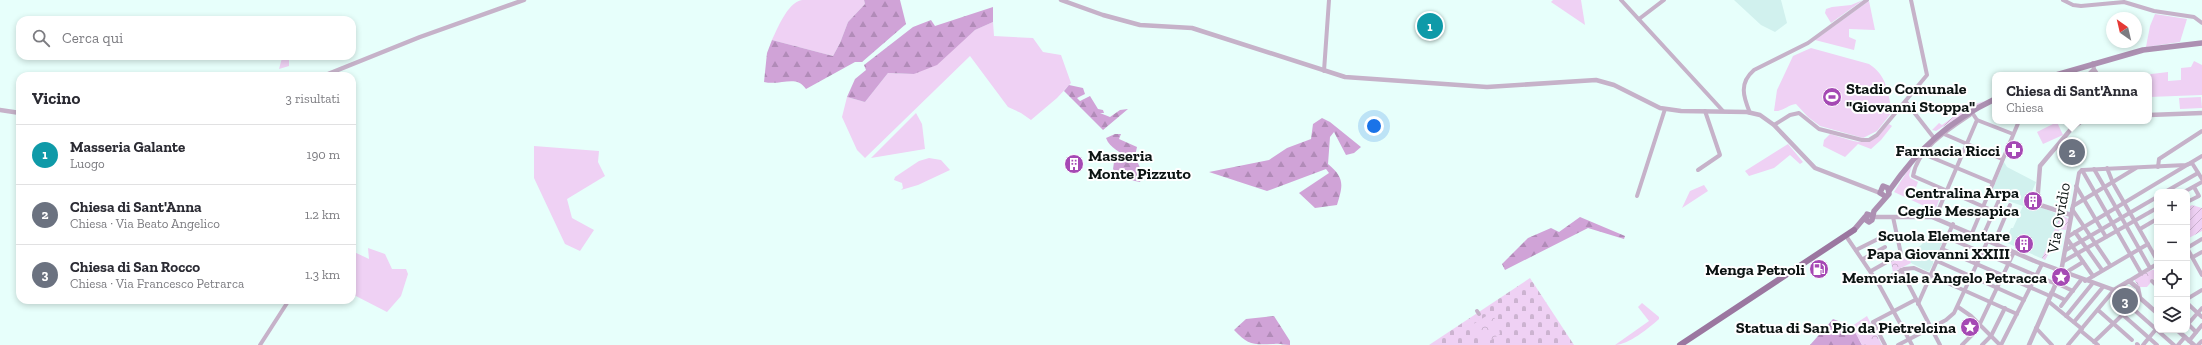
<!DOCTYPE html>
<html lang="it">
<head>
<meta charset="utf-8">
<style>
	body { margin:0; font-family:"Zilla Slab",serif; background:#f2f2f3; color:#2b2b33 }
	.controls { position:absolute; right:12px; bottom:12px; display:grid; overflow:hidden; border-radius:8px; box-shadow:0 2px 6px #0003 }
	.controls button { width:36px; height:36px; display:grid; place-items:center; padding:0; border:0; border-bottom:1px solid #e1e1e2; background:#fff; color:#2b2b33; font:20px sans-serif }
	.compass { position:absolute; left:2106px; top:12px; width:36px; height:36px; border-radius:50%; background:#fff; box-shadow:0 2px 6px #0003; rotate:326deg }
	.you { position:absolute; left:1374px; top:126px; width:14px; height:14px; margin:-10px; border:3px solid #fff; border-radius:50%; background:#1a73e8; box-shadow:0 0 0 6px #1a73e833 }
	.badge { display:grid; place-items:center; width:26px; height:26px; border-radius:50%; background:#db2777; color:#fff; font-size:13px; font-weight:700 }
	.pin { position:absolute; translate:-50% -50%; border:2px solid #fff; box-shadow:0 1px 4px #0006 }
	.popup { position:absolute; left:1992px; top:72px; width:160px; height:52px; box-sizing:border-box; display:grid; place-content:center; border-radius:8px; background:#fff; filter:drop-shadow(0 1px 3px #0005); font-size:13px; white-space:nowrap; color:#7c7c81 }
	.popup b { font-size:15px; color:#2b2b33 }
	.popup::after { content:''; position:absolute; left:50%; top:100%; margin-left:-8px; border:8px solid transparent; border-top-color:#fff }
	.list { margin:0; padding:0; list-style:none }
	h2 { display:flex; justify-content:space-between; align-items:center; height:52px; margin:0; padding:0 16px; font-size:17px }
	h2 small { font-size:13px; font-weight:400; color:#7c7c81 }
	.list li { display:grid; grid-template-columns:26px 1fr auto; gap:12px; align-items:center; box-sizing:border-box; height:60px; padding:0 16px; border-top:1px solid #e1e1e2 }
	.list b { display:block; font-size:15px; white-space:nowrap }
	.list p { margin:0; font-size:13px; white-space:nowrap; color:#7c7c81 }
	.list em { font-size:13px; font-style:normal; color:#7c7c81 }
	.icon { flex:none; width:22px; height:22px; fill:none; stroke:currentColor; stroke-width:2; stroke-linecap:round; stroke-linejoin:round }
	.map { position:relative; flex:none; width:2202px; height:345px; overflow:hidden }
	.search { position:absolute; background:#fff; box-shadow:0 2px 6px #0003; left:16px; top:16px; width:340px; height:44px; display:flex; align-items:center; gap:10px; box-sizing:border-box; padding:0 14px; border-radius:12px; color:#7c7c81; font-size:15px }
	.panel { position:absolute; background:#fff; box-shadow:0 2px 6px #0003; left:16px; top:72px; width:340px; height:232px; border-radius:12px }
	.map>svg:first-child { display:block }
</style>
</head>
<body>
<div class="map">
<svg width="2202" height="345" viewBox="0 0 2202 345">
	<defs>
		<pattern id="forest-firs" width="22" height="20" patternUnits="userSpaceOnUse"><rect width="22" height="20" fill="#d0a3d7"/><path d="M5 1l3.5 6h-7zM16 11l3.5 6h-7z" fill="#b18bb8"/></pattern>
		<pattern id="cemetery-stones" width="16" height="16" patternUnits="userSpaceOnUse"><rect width="16" height="16" fill="#efd1f4"/><path d="M2 7V4a2 2 0 0 1 4 0v3zM10 15v-3a2 2 0 0 1 4 0v3z" fill="#ccb3d0"/></pattern>
		<pattern id="park-crowns" width="20" height="18" patternUnits="userSpaceOnUse"><rect width="20" height="18" fill="#efd1f4"/><path d="M2 6a3 3 0 1 1 6 0M12 15a3 3 0 1 1 6 0" fill="none" stroke="#ccb3d0"/></pattern>
		<pattern id="garden-furrows" width="10" height="10" patternUnits="userSpaceOnUse"><rect width="10" height="10" fill="#efd1f4"/><path d="M-1 1l2-2M0 10L10 0M9 11l2-2" fill="none" stroke="#ccb3d0"/></pattern>
	</defs>
	<rect width="100%" height="100%" fill="#e7fffb"/>
	<!-- built -->
	<g fill="#d1f1ee">
		<path d="M1734 0H1781L1787 23 1775 32 1761 25Z"/>
		<path d="M2004 162 2007 167 2036 182 2031 194 2028 193 2024 203H2031L2067 218 2057 234 2054 253H2049L2045 260 2005 242 2011 228H2013L2023 206 1990 195Z"/>
		<path d="M1932 234 1945 237 1936 257 1933 259V264L1929 271H1927L1911 263 1908 255 1917 249Z"/>
	</g>
	<!-- grass -->
	<g fill="#efd1f4">
		<path d="M802 0H864L865 4 848 22 840 43 833 56 772 40C778 28 787 3 802 0Z"/>
		<path d="M1553 0H1581L1585 25 1551 2Z"/>
		<path d="M1863 0 1831 23 1825 13 1826 9 1832 7 1851 5Z"/>
		<path d="M1869 1 1875 30 1849 29V37L1856 40 1854 50 1815 40Z"/>
		<path d="M2155 14 2187 19 2180 42 2146 47 2150 26Z"/>
		<path d="M993 22 994 36 1033 38 1043 52 1061 55 1071 83 1057 98 1031 120 1021 113 1008 107 970 56 865 158 857 150 842 117 847 97 865 102 888 73 914 74 956 46 975 30Z"/>
		<path d="M1811 48 1869 64C1887 75 1888 93 1892 112L1877 131 1863 138 1820 126 1808 117 1796 104C1787 105 1783 112 1774 111L1777 90 1793 56Z"/>
		<path d="M280 56H289V66L279 69 282 58Z"/>
		<path d="M2194 61 2202 65V95L2149 97V75H2143L2168 72V81L2181 80V68L2191 67Z"/>
		<path d="M2201 97 2202 108 2180 109 2179 98Z"/>
		<path d="M916 113 922 124 925 149 871 158Z"/>
		<path d="M2057 122 2063 135 2043 144 2037 132Z"/>
		<path d="M1889 124 1892 126 1881 140 1871 149 1858 144 1845 157 1823 146 1824 140 1830 134C1861 143 1866 149 1889 124Z"/>
		<path d="M1788 144 1803 162 1800 164 1790 155 1774 168 1749 176 1745 171Z"/>
		<path d="M534 146 599 151 598 162 605 176 567 199 572 218 594 230 580 251 565 244 534 178Z"/>
		<path d="M929 158 941 160 950 170 918 185 901 190 903 188 902 183 894 180 895 177 919 161Z"/>
		<path d="M1913 162 1909 175 1910 178 1918 182 1915 190 1939 200 1935 211 1894 192Z"/>
		<path d="M1704 185 1708 191 1682 208 1690 191Z"/>
		<path d="M368 248 385 254 392 269H406L408 274 401 296 387 312 352 294V251L369 259Z"/>
		<path d="M1642 303 1659 317V319C1649 328 1628 345 1615 345L1649 321 1638 307Z"/>
	</g>
	<!-- forest -->
	<g fill="url(#forest-firs)">
		<path d="M864 0H900L906 24 862 62H855L806 89C796 74 781 86 764 82L767 53 772 40 833 56 840 43 848 22 865 4Z"/>
		<path d="M993 7V22L975 30 937 65 914 74 888 73 865 102 847 97 855 79 866 70 864 65 913 27 931 20 935 26Z"/>
		<path d="M1069 85 1083 88 1085 94 1077 98 1080 101 1090 96 1098 109 1103 110 1104 113H1100L1110 117 1120 110 1128 109 1103 130 1064 91Z"/>
		<path d="M1322 118 1330 122 1361 147 1354 153 1346 155 1334 132 1330 137 1328 164C1345 178 1343 185 1337 205L1315 208 1299 193 1329 173 1326 169 1267 191 1209 172 1269 160 1287 148 1311 139 1313 124Z"/>
		<path d="M1115 134H1121L1119 139 1137 147 1135 156 1143 175 1140 182 1130 180V172L1117 174 1113 169 1114 162 1126 160C1121 150 1110 149 1106 138Z"/>
		<path d="M1580 217 1625 236 1624 239 1588 228 1505 270 1502 264 1528 238 1551 228 1559 232Z"/>
		<path d="M1274 316 1290 341V345C1284 345 1280 343 1274 344 1253 345 1248 345 1234 330L1246 319Z"/>
		<path d="M1833 319 1852 326 1862 345H1810Z"/>
	</g>
	<!-- cemetery -->
	<path fill="url(#cemetery-stones)" d="M1530 278 1574 345H1429Z"/>
	<!-- park -->
	<g fill="url(#park-crowns)">
		<path d="M1908 255 1911 263 1893 272 1891 262Z"/>
		<path d="M2152 270H2157V275L2147 287H2139L2135 281V278Z"/>
		<path d="M1491 313 1498 323 1500 334 1488 342C1483 335 1478 335 1472 325Z"/>
		<path d="M1867 316 1882 345H1862L1852 326Z"/>
	</g>
	<!-- garden -->
	<g fill="url(#garden-furrows)">
		<path d="M1984 101 1936 131 1932 130 1939 123 1942 125 1967 107Z"/>
		<path d="M2192 205 2202 208V231L2187 239V208Z"/>
		<path d="M2061 215 2069 219 2066 230 2059 229 2054 253H2049L2045 260 2042 258Z"/>
	</g>
	<g fill="none" stroke-linecap="round" stroke-linejoin="round">
		<!-- minor -->
		<g stroke="#c6b2c9" stroke-width="4">
			<path d="M1621 0 1723 111"/>
			<path d="M2063 0 2073 5 2081 6 2124 2 2154 11 2194 17 2202 23"/>
			<path d="M1639 19 1664 0"/>
			<path d="M2094 69 2098 75"/>
			<path d="M1324 71 1329 0"/>
			<path d="M2088 75 2094 69 2093 63"/>
			<path d="M1906 102 1934 138"/>
			<path d="M1750 113C1743 96 1739 83 1754 70L1808 43 1867 0"/>
			<path d="M1970 115C1949 129 1917 149 1913 176L2005 216"/>
			<path d="M1977 120 2013 134"/>
			<path d="M1774 125 1790 115 1799 113 1819 129 1862 140H1869L1877 135 1927 75 1911 0"/>
			<path d="M1944 134 2002 159"/>
			<path d="M1921 153 1993 183"/>
			<path d="M2158 167 2159 159 2202 131"/>
			<path d="M2107 168 2113 183"/>
			<path d="M2094 169 2105 188"/>
			<path d="M1698 170 1720 155 1705 111"/>
			<path d="M2082 170 2141 273"/>
			<path d="M2114 185 2157 260"/>
			<path d="M2076 186 2106 237"/>
			<path d="M2106 190 2150 268"/>
			<path d="M2165 192 2198 173"/>
			<path d="M2184 192 2202 182"/>
			<path d="M1637 196 1665 109"/>
			<path d="M2187 202 2199 196 2194 187"/>
			<path d="M2073 206 2079 173 2082 170 2186 165 2192 163 2202 179"/>
			<path d="M2073 206 2136 168"/>
			<path d="M2072 209 2110 265"/>
			<path d="M1935 218 1977 120 1971 111"/>
			<path d="M2140 229 2157 219"/>
			<path d="M2075 232 2102 270"/>
			<path d="M1972 233 2019 121"/>
			<path d="M1846 236 1878 283 1912 345"/>
			<path d="M2069 236 2202 156"/>
			<path d="M1948 238 2056 284"/>
			<path d="M1982 238 1999 200"/>
			<path d="M2202 239 2187 248 2202 275"/>
			<path d="M2068 240 2093 276"/>
			<path d="M1994 243 2010 205"/>
			<path d="M1942 249 2050 296"/>
			<path d="M1856 250 1880 238"/>
			<path d="M2066 250 2157 197"/>
			<path d="M2193 257 2202 252"/>
			<path d="M1863 259 1885 247"/>
			<path d="M1937 261 2024 300"/>
			<path d="M2064 261 2157 208"/>
			<path d="M1901 270 1940 345"/>
			<path d="M1871 271 1901 254 1893 217"/>
			<path d="M2065 273 2083 262"/>
			<path d="M2085 281 2148 244"/>
			<path d="M2129 281 2157 264"/>
			<path d="M2152 281 2157 286"/>
			<path d="M1878 283 1904 269 1914 268 2017 314"/>
			<path d="M2056 283 2073 291"/>
			<path d="M2051 293 2065 300"/>
			<path d="M2187 299 2202 290"/>
			<path d="M2048 301 2082 329"/>
			<path d="M2187 303 2202 317"/>
			<path d="M1918 304 1953 224"/>
			<path d="M2061 306 2081 280"/>
			<path d="M1958 307 1971 316 2000 345"/>
			<path d="M2131 307 2157 330"/>
			<path d="M2098 310 2132 340"/>
			<path d="M1477 311 1479 314"/>
			<path d="M2123 315 2157 345"/>
			<path d="M2066 316 2092 284"/>
			<path d="M2074 322 2103 287"/>
			<path d="M2187 323 2196 332"/>
			<path d="M2188 324 2202 308"/>
			<path d="M2036 328 2052 345"/>
			<path d="M2157 330 2174 345"/>
			<path d="M2081 331 2098 345"/>
			<path d="M2189 341 2202 325"/>
			<path d="M2094 342 2140 298"/>
			<path d="M2137 344 2138 345"/>
			<path d="M260 345 289 300"/>
			<path d="M1885 345 1873 322 1915 300"/>
			<path d="M1898 345 1946 320 1954 313 1988 240"/>
			<path d="M1962 345 1977 330 2014 252"/>
			<path d="M1982 345 1991 336 2005 308"/>
			<path d="M2001 345 2042 264"/>
			<path d="M2068 345 2114 290"/>
			<path d="M2143 345 2157 328"/>
			<path d="M2178 345 2185 337"/>
			<path d="M2198 345 2202 341"/>
		</g>
		<!-- tertiary -->
		<g stroke="#c6b2c9" stroke-width="4.5">
			<path d="M1061 0 1103 15 1140 25 1192 28 1345 77 1487 87 1596 80 1614 85 1660 108 1681 111 1747 112 1760 115 1774 125 1815 168 1880 193"/>
			<path d="M323 76 420 37 524 0"/>
			<path d="M0 110 20 113"/>
			<path d="M2149 115 2202 113"/>
			<path d="M2071 215 2037 204 2040 166 2072 128 2082 121"/>
			<path d="M1873 217H1932L2037 262 2114 290 2129 281 2138 288 2140 298 2157 313"/>
			<path d="M2177 330 2194 345"/>
			<path d="M2029 345 2061 272 2073 206"/>
		</g>
		<!-- secondary -->
		<g stroke="#ad90b2" stroke-width="5.5">
			<path d="M2056 75 2143 50 2202 43"/>
			<path d="M1889 191C1918 149 1949 121 1995 99"/>
			<path d="M1873 216 1867 214 1866 220 1869 222 1872 220 1874 211 1889 194 1888 188 1883 186 1880 193 1885 196"/>
			<path d="M1854 230 1865 217"/>
		</g>
		<!-- primary -->
		<path stroke="#9b77a0" stroke-width="6" d="M1680 345 1854 230"/>
	</g>
	<!-- icons -->
	<defs>
		<symbol id="stadium-disc" viewBox="-11 -11 22 22"><circle r="9.5" fill="#a549b4" stroke="#fff"/><path d="M0-5a6.5 5 0 1 0 0 10a6.5 5 0 1 0 0-10ZM-3.5-1.8h7v3.6h-7Z" fill="#fff"/></symbol>
		<symbol id="pharmacy-disc" viewBox="-11 -11 22 22"><circle r="9.5" fill="#a549b4" stroke="#fff"/><path d="M-2-6h4v4h4v4h-4v4h-4v-4h-4v-4h4Z" fill="#fff"/></symbol>
		<symbol id="building-disc" viewBox="-11 -11 22 22"><circle r="9.5" fill="#a549b4" stroke="#fff"/><path d="M-4-6H4V6H1V3H-1V6H-4ZM-2.5-4.3h1.7v1.8h-1.7ZM.8-4.3h1.7v1.8H.8ZM-2.5-1h1.7V.8h-1.7ZM.8-1h1.7V.8H.8Z" fill="#fff"/></symbol>
		<symbol id="fuel-disc" viewBox="-11 -11 22 22"><circle r="9.5" fill="#a549b4" stroke="#fff"/><path d="M-5.5-6h7V0h2V4h1.3V-2.5L3-4.5l.8-.8L6-3V5H2.5V1h-1V6h-7ZM-4.2-4.7v3.2H.2V-4.7Z" fill="#fff"/></symbol>
		<symbol id="sight-disc" viewBox="-11 -11 22 22"><circle r="9.5" fill="#a549b4" stroke="#fff"/><path d="M0-6L1.8-2.2L6-1.7L2.9 1.2L3.7 5.4L0 3.3L-3.7 5.4L-2.9 1.2L-6-1.7L-1.8-2.2Z" fill="#fff"/></symbol>
	</defs>
	<g fill-rule="evenodd">
		<use href="#stadium-disc" x="1821" y="86" width="22" height="22"/>
		<use href="#pharmacy-disc" x="2003" y="139" width="22" height="22"/>
		<use href="#building-disc" x="1063" y="153" width="22" height="22"/>
		<use href="#building-disc" x="2022" y="190" width="22" height="22"/>
		<use href="#building-disc" x="2013" y="233" width="22" height="22"/>
		<use href="#fuel-disc" x="1808" y="258" width="22" height="22"/>
		<use href="#sight-disc" x="2050" y="266" width="22" height="22"/>
		<use href="#sight-disc" x="1959" y="316" width="22" height="22"/>
	</g>
	<g text-anchor="middle" stroke-width="4" stroke-linejoin="round" paint-order="stroke">
		<!-- poi labels -->
		<g font-size="16" font-weight="bold" fill="#0c1413" stroke="#fff" text-anchor="end">
			<text x="1846" y="94" text-anchor="start">Stadio Comunale<tspan x="1846" dy="18">"Giovanni Stoppa"</tspan></text>
			<text x="2000" y="156">Farmacia Ricci</text>
			<text x="1088" y="161" text-anchor="start">Masseria<tspan x="1088" dy="18">Monte Pizzuto</tspan></text>
			<text x="2019" y="198">Centralina Arpa<tspan x="2019" dy="18">Ceglie Messapica</tspan></text>
			<text x="2010" y="241">Scuola Elementare<tspan x="2010" dy="18">Papa Giovanni XXIII</tspan></text>
			<text x="1805" y="275">Menga Petroli</text>
			<text x="2047" y="283">Memoriale a Angelo Petracca</text>
			<text x="1956" y="333">Statua di San Pio da Pietrelcina</text>
		</g>
		<!-- street labels -->
		<g font-size="16" fill="#0c1413" stroke="#fff">
			<text transform="translate(2058 218) rotate(-80)" y="6">Via Ovidio</text>
		</g>
	</g>
</svg>
<div class="controls">
<button>+</button>
<button>−</button>
<button><svg class="icon" aria-label="locate" viewBox="0 0 24 24"><circle cx="12" cy="12" r="6"/><path d="M12 2v4M12 18v4M2 12h4M18 12h4"/></svg></button>
<button><svg class="icon" aria-label="layers" viewBox="0 0 24 24"><path d="M12 4l9 5-9 5-9-5zM3 14l9 5 9-5"/></svg></button>
</div>
<svg class="compass" viewBox="-18 -18 36 36"><path d="M0-13l5 13h-10z" fill="#e53935"/><path d="M0 13l5-13h-10z" fill="#7c7c81"/></svg>
<div class="you"></div>
<div class="pin badge" style="left:1430px;top:26px;background:#0f9aa8">1</div>
<div class="pin badge" style="left:2072px;top:152px;background:#6b7280">2</div>
<div class="popup"><b>Chiesa di Sant'Anna</b>Chiesa</div>
<div class="pin badge" style="left:2125px;top:301px;background:#6b7280">3</div>
<div class="search"><svg class="icon" aria-label="search" viewBox="0 0 24 24"><circle cx="10" cy="10" r="6"/><path d="M15 15l6 6"/></svg>Cerca qui</div>
<section class="panel">
<h2>Vicino<small>3 risultati</small></h2>
<ul class="list">
<li><span class="badge" style="background:#0f9aa8">1</span><div><b>Masseria Galante</b><p>Luogo</p></div><em>190 m</em></li>
<li><span class="badge" style="background:#6b7280">2</span><div><b>Chiesa di Sant'Anna</b><p>Chiesa · Via Beato Angelico</p></div><em>1.2 km</em></li>
<li><span class="badge" style="background:#6b7280">3</span><div><b>Chiesa di San Rocco</b><p>Chiesa · Via Francesco Petrarca</p></div><em>1.3 km</em></li>
</ul>
</section>
</div>
</body>
</html>
